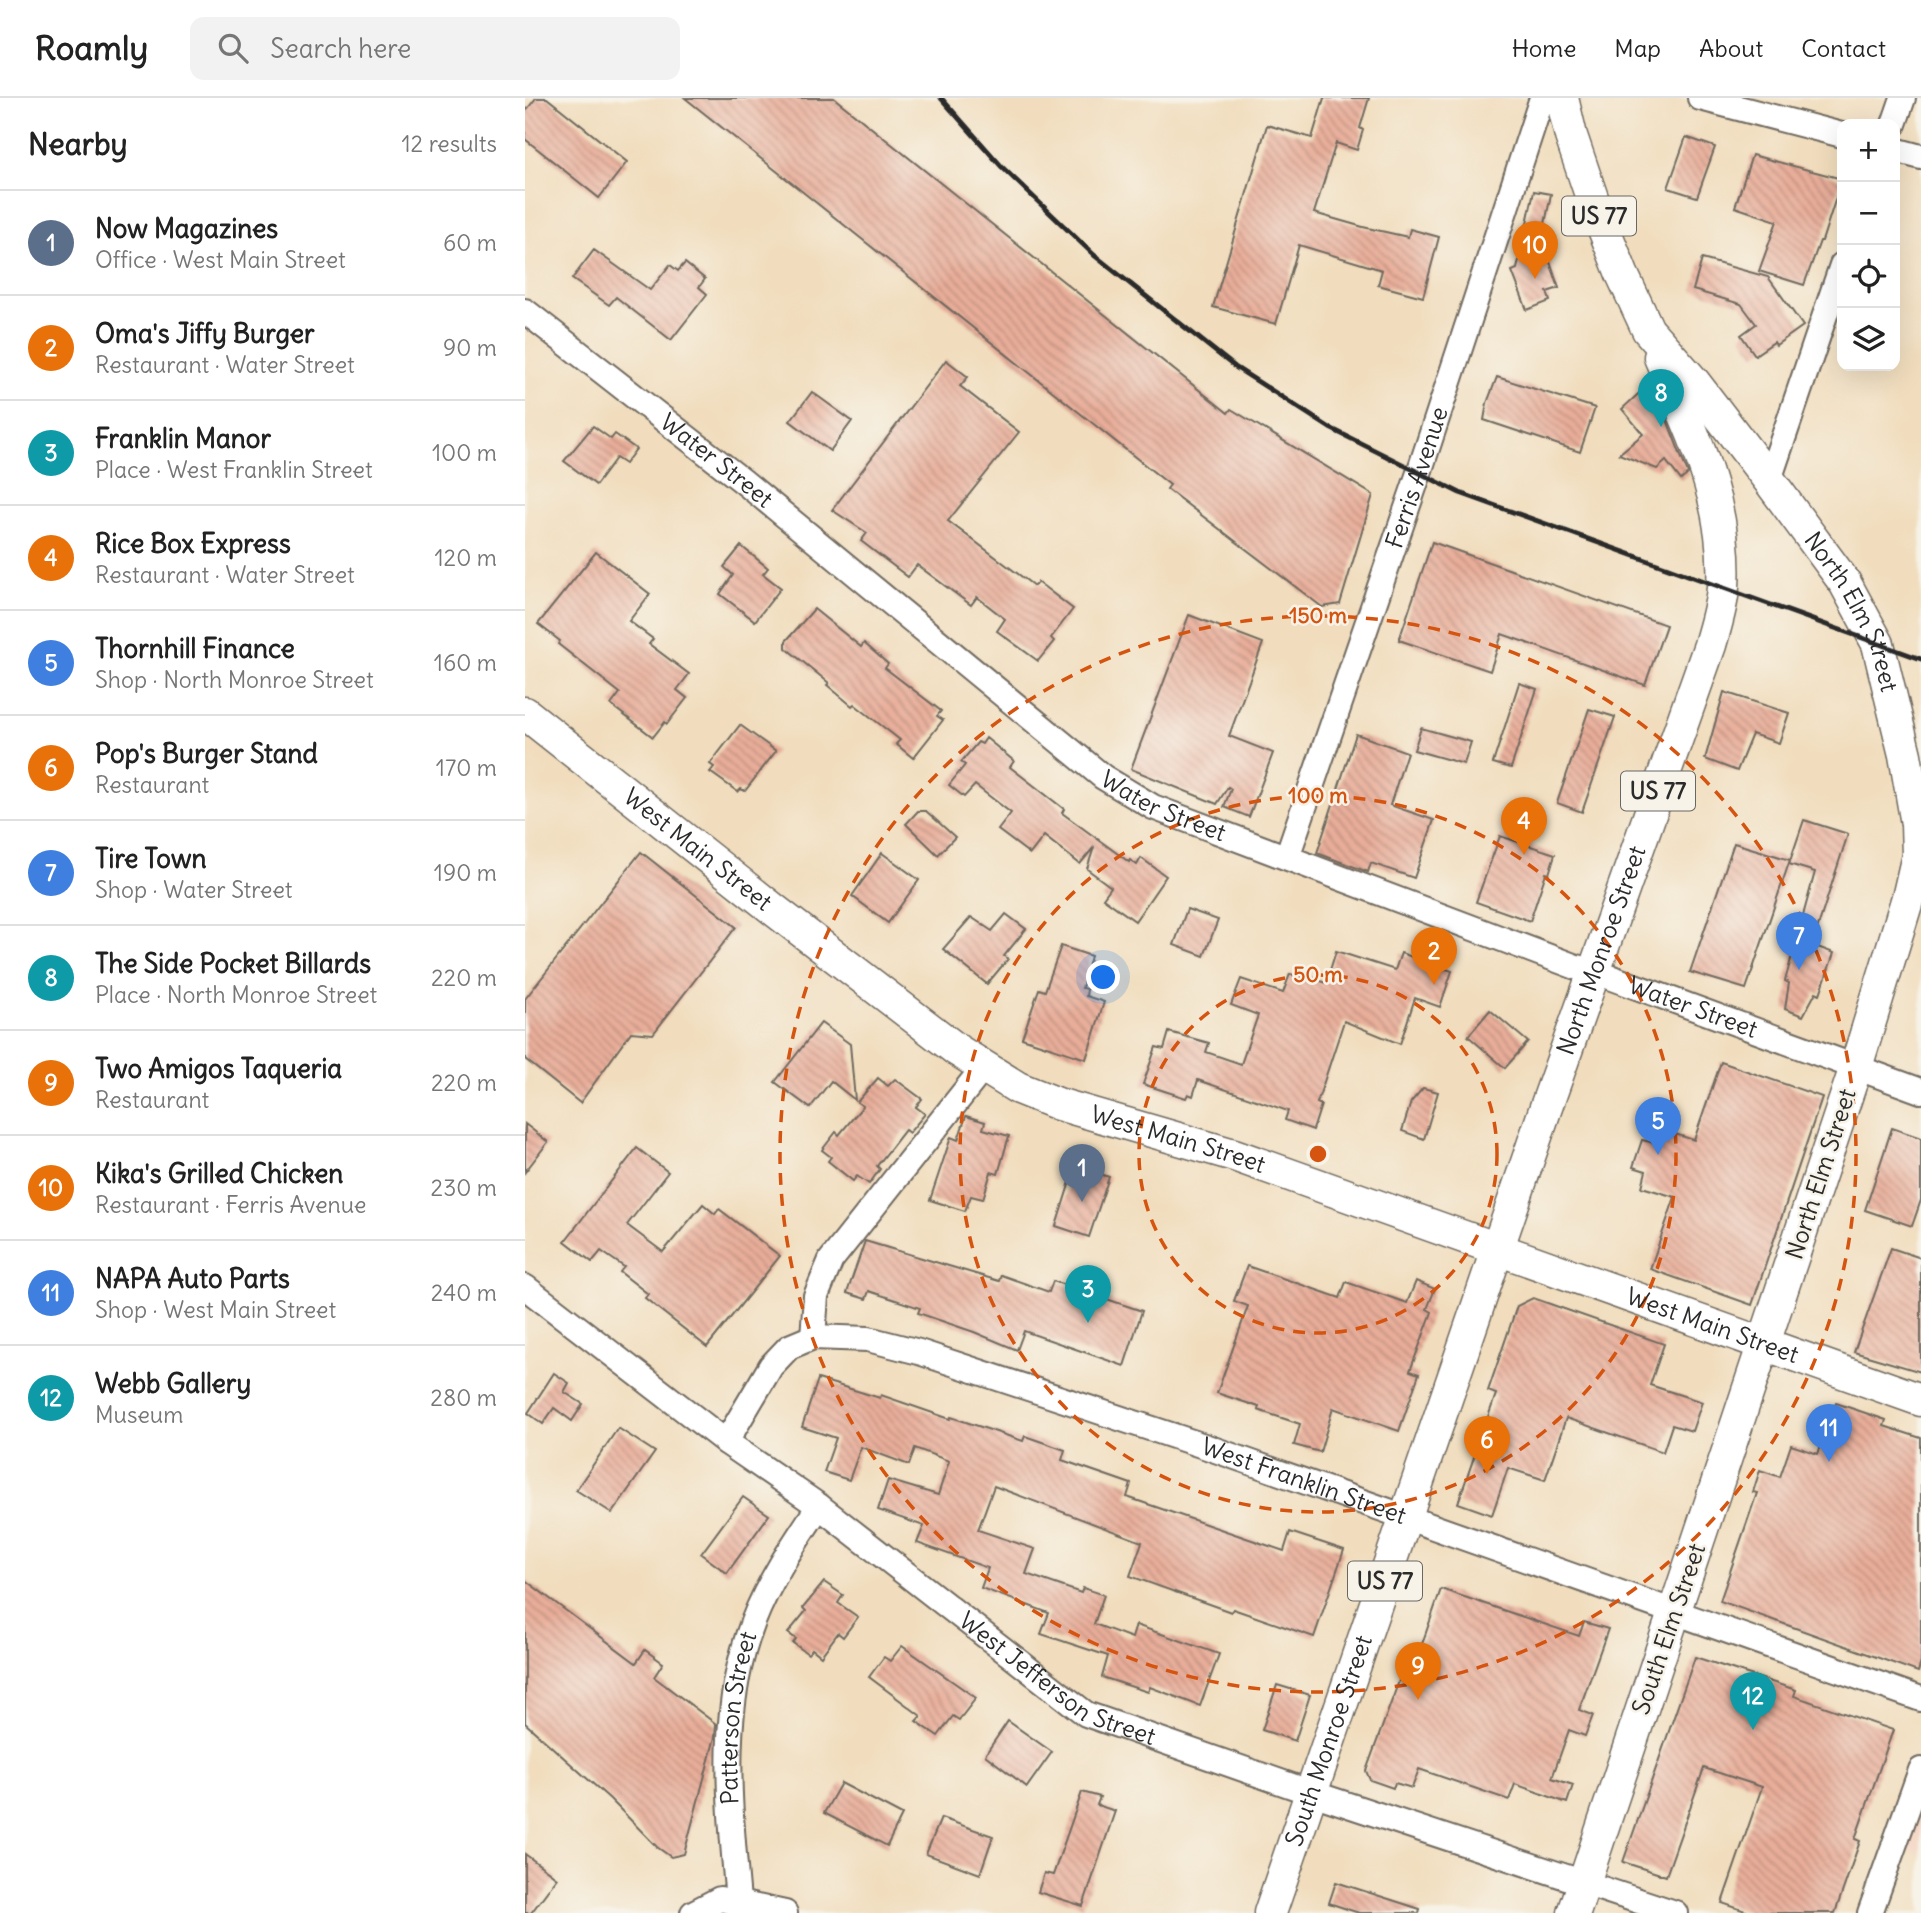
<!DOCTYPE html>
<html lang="en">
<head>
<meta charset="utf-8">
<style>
	body { margin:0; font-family:Delius,sans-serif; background:#f2f2f2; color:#222 }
	.controls { position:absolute; right:21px; top:21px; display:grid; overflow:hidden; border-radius:14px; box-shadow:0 7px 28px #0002 }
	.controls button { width:63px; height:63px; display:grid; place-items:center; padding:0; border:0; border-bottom:2px solid #e0e0e0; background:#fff; color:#222; font:35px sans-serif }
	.you { position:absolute; left:579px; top:880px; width:24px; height:24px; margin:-18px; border:5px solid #fff; border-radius:50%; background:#1a73e8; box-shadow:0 0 0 10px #1a73e833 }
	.badge { display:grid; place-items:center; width:46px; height:46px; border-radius:50%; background:#db2777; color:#fff; font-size:23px; font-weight:700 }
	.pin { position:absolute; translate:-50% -58px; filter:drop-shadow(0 2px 4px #0008) }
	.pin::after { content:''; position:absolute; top:37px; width:24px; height:21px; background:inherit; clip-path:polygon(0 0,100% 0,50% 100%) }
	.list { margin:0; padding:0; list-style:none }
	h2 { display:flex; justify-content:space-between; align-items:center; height:91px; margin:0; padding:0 28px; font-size:30px }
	h2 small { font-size:23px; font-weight:400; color:#767676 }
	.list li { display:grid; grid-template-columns:46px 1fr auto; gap:21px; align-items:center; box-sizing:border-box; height:105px; padding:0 28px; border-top:2px solid #e0e0e0 }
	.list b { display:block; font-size:26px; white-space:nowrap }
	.list p { margin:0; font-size:23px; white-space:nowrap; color:#767676 }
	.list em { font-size:23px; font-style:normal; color:#767676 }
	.icon { flex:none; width:38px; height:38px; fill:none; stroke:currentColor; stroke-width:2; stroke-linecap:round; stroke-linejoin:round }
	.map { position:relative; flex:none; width:1396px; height:1815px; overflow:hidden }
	header { display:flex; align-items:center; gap:42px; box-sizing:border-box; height:98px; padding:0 35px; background:#fff; border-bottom:2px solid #e0e0e0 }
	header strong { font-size:33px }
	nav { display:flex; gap:38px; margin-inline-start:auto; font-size:24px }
	.search { width:490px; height:63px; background:#f2f2f2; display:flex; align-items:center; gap:18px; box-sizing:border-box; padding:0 24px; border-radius:14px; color:#767676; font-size:26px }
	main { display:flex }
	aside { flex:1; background:#fff }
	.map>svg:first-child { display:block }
</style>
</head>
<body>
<header>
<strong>Roamly</strong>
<div class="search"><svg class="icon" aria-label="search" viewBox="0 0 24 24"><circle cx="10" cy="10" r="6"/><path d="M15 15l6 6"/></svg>Search here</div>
<nav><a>Home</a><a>Map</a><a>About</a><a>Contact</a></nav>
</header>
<main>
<aside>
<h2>Nearby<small>12 results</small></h2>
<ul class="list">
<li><span class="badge" style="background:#5c6f8a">1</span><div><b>Now Magazines</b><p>Office · West Main Street</p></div><em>60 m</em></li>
<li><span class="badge" style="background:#e8710a">2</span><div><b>Oma's Jiffy Burger</b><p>Restaurant · Water Street</p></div><em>90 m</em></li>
<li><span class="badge" style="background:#0f9aa8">3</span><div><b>Franklin Manor</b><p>Place · West Franklin Street</p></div><em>100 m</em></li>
<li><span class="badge" style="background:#e8710a">4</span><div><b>Rice Box Express</b><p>Restaurant · Water Street</p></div><em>120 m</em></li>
<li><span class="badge" style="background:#3f7fe0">5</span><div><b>Thornhill Finance</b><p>Shop · North Monroe Street</p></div><em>160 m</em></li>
<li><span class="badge" style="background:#e8710a">6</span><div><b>Pop's Burger Stand</b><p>Restaurant</p></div><em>170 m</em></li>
<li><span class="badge" style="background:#3f7fe0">7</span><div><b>Tire Town</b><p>Shop · Water Street</p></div><em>190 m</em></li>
<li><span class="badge" style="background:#0f9aa8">8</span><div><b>The Side Pocket Billards</b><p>Place · North Monroe Street</p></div><em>220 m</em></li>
<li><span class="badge" style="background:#e8710a">9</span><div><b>Two Amigos Taqueria</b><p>Restaurant</p></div><em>220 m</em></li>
<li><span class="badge" style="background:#e8710a">10</span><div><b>Kika's Grilled Chicken</b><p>Restaurant · Ferris Avenue</p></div><em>230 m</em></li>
<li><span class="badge" style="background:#3f7fe0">11</span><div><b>NAPA Auto Parts</b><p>Shop · West Main Street</p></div><em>240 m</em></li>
<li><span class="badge" style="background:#0f9aa8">12</span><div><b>Webb Gallery</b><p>Museum</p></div><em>280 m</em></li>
</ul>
</aside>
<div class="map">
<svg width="1396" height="1815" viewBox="0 0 1396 1815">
	<defs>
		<pattern id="building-back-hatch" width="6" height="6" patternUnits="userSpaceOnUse" patternTransform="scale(1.75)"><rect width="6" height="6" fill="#e9ae9a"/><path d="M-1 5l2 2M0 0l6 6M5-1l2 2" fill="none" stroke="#bd8e7e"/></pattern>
	</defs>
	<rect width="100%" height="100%" fill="#f7f3e8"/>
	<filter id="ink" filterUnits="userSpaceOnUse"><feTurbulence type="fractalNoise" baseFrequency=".0143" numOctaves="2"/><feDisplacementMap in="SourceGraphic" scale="14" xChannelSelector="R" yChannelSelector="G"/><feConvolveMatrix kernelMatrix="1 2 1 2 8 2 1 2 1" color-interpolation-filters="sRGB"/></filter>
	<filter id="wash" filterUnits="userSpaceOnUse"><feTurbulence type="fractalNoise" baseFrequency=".00686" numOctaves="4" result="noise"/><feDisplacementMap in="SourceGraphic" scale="28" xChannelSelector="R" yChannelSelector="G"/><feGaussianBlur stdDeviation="1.57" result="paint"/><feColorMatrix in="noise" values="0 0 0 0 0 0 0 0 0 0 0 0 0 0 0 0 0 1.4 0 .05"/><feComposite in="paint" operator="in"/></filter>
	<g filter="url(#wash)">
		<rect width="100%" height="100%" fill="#f1ddbd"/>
		<!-- built -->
		<path fill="#f4d3c1" d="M1396 1701V1756L1377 1750Z"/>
		<g id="blocks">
			<!-- building -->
			<g fill="url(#building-back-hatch)">
				<path d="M11 0H22L102 64 74 100 0 41V14Z"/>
				<path d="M160 0H309L703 315 706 311 848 397 815 506 797 509 642 391 645 387Z"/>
				<path d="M799 0H844L835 30 838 32 832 52 811 45 789 115 838 129 883 139 885 131 914 139 898 199 853 187 857 172 774 147 751 226 688 209 742 27 787 40Z"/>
				<path d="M1161 39 1190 49 1172 99 1143 90Z"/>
				<path d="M1227 57 1317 81 1297 143H1295L1279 187 1234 173 1252 123 1210 109Z"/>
				<path d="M1009 93 1026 96 1017 141 1034 190 1022 194 1025 203 1002 212 987 173 992 171Z"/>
				<path d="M69 152 125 192 145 167 153 173 160 165 180 181 174 189 182 196 146 242 91 199 84 207 47 181Z"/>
				<path d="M1177 161 1243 179 1278 228 1251 247 1249 244 1230 257 1216 237 1231 226 1216 206 1168 192Z"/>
				<path d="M421 262 443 279 435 288 494 334 423 423 509 488 513 484 548 511 526 540 529 543 513 563 472 533 480 521 452 499 446 507 392 467 383 479 336 443 342 435 307 412Z"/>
				<path d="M972 279 1070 310 1055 354 959 322 962 305Z"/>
				<path d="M1124 286 1142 322 1163 376 1156 382 1141 363 1132 371 1094 356 1118 336 1097 311Z"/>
				<path d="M287 294 327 323 305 353 265 323Z"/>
				<path d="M68 328 86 341 90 336 111 351 100 366 91 360 71 387 39 363Z"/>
				<path d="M907 444 1141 527 1120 587 977 536 965 573 874 542Z"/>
				<path d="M216 448 243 470 238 476 256 490 230 523 195 496 208 477 199 469Z"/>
				<path d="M71 454 125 496 104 523 128 541 124 546 164 576 152 592 162 600 142 626 140 624 128 639 86 607 95 595 33 546 35 543 13 526Z"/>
				<path d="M289 511 336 549 339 545 363 566 360 570 416 613 412 618 418 622 388 660 371 646 375 642 329 606 327 608 302 587 304 585 261 550V543Z"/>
				<path d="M664 517 738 545 704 638 748 655 724 719 699 709 706 691 703 689 692 706 606 671Z"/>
				<path d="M994 585 1012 591 986 670 968 665Z"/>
				<path d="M1199 594 1264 615 1254 645 1227 636 1212 673 1180 661Z"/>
				<path d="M1064 611 1090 619 1057 714 1032 705Z"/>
				<path d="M215 627 251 653 220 693 216 691 213 694 185 674 189 669 185 666Z"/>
				<path d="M896 630 946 644 939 666 889 652Z"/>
				<path d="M831 636 882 654 865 707 909 722 889 780 846 765 843 774 792 755Z"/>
				<path d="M461 640 489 663 485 669 539 711 537 715 604 764 605 762 612 767 616 760 641 778 610 823 578 800 586 789 562 771 569 749 555 766 519 738 505 756 473 732 486 715 450 687 439 699 424 687 440 667 436 664 453 644 457 646Z"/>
				<path d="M393 713H401L430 739 413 757 381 726Z"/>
				<path d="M1279 722 1323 736 1287 847 1309 855 1295 896 1291 894 1278 918 1260 911 1264 885 1260 883 1290 774 1264 766Z"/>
				<path d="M975 738 1030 756 1024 776 1021 775 1005 823 951 804Z"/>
				<path d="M1209 745 1265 762 1221 891 1165 874Z"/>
				<path d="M116 754 211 829 128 936 106 934 55 1005 0 961V901Z"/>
				<path d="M357 755 394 782 363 825 327 798Z"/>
				<path d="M662 811 693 822 679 858 649 847Z"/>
				<path d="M481 816 501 831 479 858 483 861 462 886 418 851 446 819 467 833Z"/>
				<path d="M536 848 566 858 557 890 562 891 561 898 579 904 561 961 497 940 514 891 520 893Z"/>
				<path d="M811 853 870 872 876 855 927 873 915 909 890 900 875 946 819 923 792 1005 796 1007 788 1032 760 1022 763 1013 673 982 668 998 663 996 661 1000 618 986 631 949 639 951 644 934 684 945 681 954 716 966 733 917 706 907 716 881 758 895 765 876 776 879 777 876 801 885Z"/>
				<path d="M965 912 1003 944 980 970 943 938Z"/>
				<path d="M296 925 325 946 330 1002 306 983 285 1010 250 984Z"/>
				<path d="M1196 964 1297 999 1227 1207 1125 1171 1150 1099 1117 1089 1121 1073 1108 1069 1117 1042 1130 1045 1134 1031 1169 1042Z"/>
				<path d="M353 980 363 988 370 981 397 1001 391 1009 400 1016 384 1035 380 1032 352 1068 355 1071 344 1086 332 1078 328 1083 303 1063 306 1059 297 1052 311 1034 314 1037 338 1008 332 1004Z"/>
				<path d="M898 990 913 994 899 1041 877 1033 886 1004Z"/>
				<path d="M441 1018 460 1024 458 1031 484 1038 473 1076 466 1074 458 1101 446 1098 440 1113 405 1102 426 1039 433 1042Z"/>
				<path d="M0 1026 23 1044 0 1074Z"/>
				<path d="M1367 1030 1396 1040V1102L1387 1128 1340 1112Z"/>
				<path d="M112 1050 143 1074 102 1127 138 1154 178 1106 190 1116 194 1111 255 1158 182 1249 120 1200 123 1196 95 1174 99 1169 76 1153 67 1164 40 1143Z"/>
				<path d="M550 1068 584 1079 564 1139 531 1128Z"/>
				<path d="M340 1143 474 1183 476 1177 524 1194 528 1183 617 1213 599 1268 499 1233 492 1252 449 1234 393 1215 395 1210 344 1193 341 1201 322 1195Z"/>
				<path d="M1366 1150 1396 1160V1274L1329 1254Z"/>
				<path d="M722 1168 815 1200 821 1184 882 1205 891 1183 910 1191 902 1211 907 1214 885 1273 894 1276 874 1333 808 1310 795 1354 769 1347 775 1326 733 1312 734 1309 692 1295 723 1208 709 1203Z"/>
				<path d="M1008 1200 1139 1246 1125 1287 1177 1304 1167 1333 1147 1327 1138 1354 1041 1320 1020 1382 983 1370 967 1417 933 1405 971 1296 963 1293 992 1208Z"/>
				<path d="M29 1275 44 1285 39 1294 58 1306 47 1323 29 1310 18 1326 3 1315Z"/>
				<path d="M293 1281 355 1300 356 1297 425 1321 426 1319 498 1343 500 1338 540 1352 537 1362 606 1386 602 1399 759 1453 765 1434 819 1452 789 1539 708 1511 706 1514 605 1478 617 1444 469 1388 453 1432 510 1451 501 1476 556 1495 558 1490 579 1497 569 1526 607 1540 611 1527 694 1556 675 1608 625 1589 623 1594 577 1579 583 1558 516 1536 524 1515 456 1490 463 1470 392 1445 399 1428 353 1412 363 1382 413 1397 424 1363 390 1350 384 1367 336 1349 324 1382 299 1374 311 1340 277 1329Z"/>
				<path d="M1311 1305 1361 1322 1359 1328 1396 1340V1564L1393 1574 1195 1503 1232 1395 1228 1394 1235 1372 1255 1379 1266 1347 1293 1356Z"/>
				<path d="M93 1330 130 1354 87 1415 51 1392Z"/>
				<path d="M218 1399 244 1417 202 1475 176 1456Z"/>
				<path d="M0 1482 111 1565 120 1552 138 1565 129 1579 191 1626 190 1639 159 1756 146 1759 132 1749 85 1701 0 1625Z"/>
				<path d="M299 1484 318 1497 313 1505 333 1519 318 1539 313 1535 296 1558 287 1551 283 1556 268 1545 271 1541 263 1535 281 1513 278 1510Z"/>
				<path d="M916 1491 1054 1538 1059 1524 1083 1531 1054 1612 1068 1617 1060 1638 1044 1632 1027 1680 1048 1687 1042 1705 990 1686 984 1702 894 1671 887 1690 870 1685 868 1690 845 1682 841 1673 878 1572 887 1575Z"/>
				<path d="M377 1548 451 1600 434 1622 428 1618 413 1638 391 1623 396 1618 344 1579 359 1559 365 1563Z"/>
				<path d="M1170 1559 1271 1592 1269 1598 1368 1632 1330 1741 1335 1743 1310 1815H1226L1197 1805 1237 1689 1179 1670 1141 1778 1098 1764Z"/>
				<path d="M752 1587 785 1597 770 1643 737 1632Z"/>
				<path d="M483 1623 527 1654 502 1689 460 1657Z"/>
				<path d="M316 1685 377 1717 362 1748 299 1715Z"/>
				<path d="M557 1694 575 1699 572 1707 590 1713 558 1808 513 1794 519 1775 528 1777Z"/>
				<path d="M416 1720 468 1738 455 1776 401 1756Z"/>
				<path d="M0 1756 32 1780 6 1815H0Z"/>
				<path d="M811 1784 895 1811 894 1815H834L804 1805Z"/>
			</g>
		</g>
	</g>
	<g filter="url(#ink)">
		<use href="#blocks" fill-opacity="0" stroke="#70695e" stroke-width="2"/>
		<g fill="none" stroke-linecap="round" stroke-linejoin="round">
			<defs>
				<g id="minor">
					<path d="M1175 0 1317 37"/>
					<path d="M1369 26 1378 0"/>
					<path d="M1370 52 1396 59"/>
					<path id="s1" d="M0 213 219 384 578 679 628 709 1051 869 1071 874 1396 993"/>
					<path d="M1244 382 1317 167"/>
					<path id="s2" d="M762 759 894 375 1017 0"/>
					<path id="s3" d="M0 1189 201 1344 294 1408 561 1616 787 1695 1150 1815"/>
					<path d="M288 1239 291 1198 306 1162 459 969"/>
					<path id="s4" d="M201 1344 246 1268 264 1249 288 1239 343 1241 394 1254 682 1349 1396 1601"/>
					<path id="s5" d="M213 1803C205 1709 193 1614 228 1524 244 1482 270 1444 294 1408"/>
					<path d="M168 1815 195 1801 260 1815"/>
					<path d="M1345 1815 1396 1672"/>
				</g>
				<g id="major">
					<path id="s6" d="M1037 0 1046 38 1069 106 1097 176 1123 232 1168 283 1244 382 1320 485 1353 546 1380 657 1392 726 1393 757 1384 796 1331 969 1049 1815"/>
					<path id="s7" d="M0 615 248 811 432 952 493 990 533 1006 709 1057 1396 1302"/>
					<path id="s8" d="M745 1815 1020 1012 1185 547C1190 529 1197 508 1198 489 1203 403 1167 335 1135 259"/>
				</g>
			</defs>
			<!-- minor casing -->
			<use href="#minor" stroke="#70695e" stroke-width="28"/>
			<!-- major casing -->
			<use href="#major" stroke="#70695e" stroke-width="35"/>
			<!-- minor -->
			<use href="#minor" stroke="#fff" stroke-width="24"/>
			<!-- major -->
			<use href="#major" stroke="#fff" stroke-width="32"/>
			<!-- rail -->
			<path stroke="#2b2b2b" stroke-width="5" d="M416 0 477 69 569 157 710 269 805 330 935 395 1396 561"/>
		</g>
	</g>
	<!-- distance rings -->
	<g fill="none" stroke="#d5540f" stroke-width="3.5" stroke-dasharray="12 9">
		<circle cx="793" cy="1056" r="179"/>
		<circle cx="793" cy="1056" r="358"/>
		<circle cx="793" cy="1056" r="538"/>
	</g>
	<g text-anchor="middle" stroke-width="5" stroke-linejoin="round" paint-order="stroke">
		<!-- shield labels -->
		<g fill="#f7f3e8" stroke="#686764" stroke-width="2">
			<rect x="1037" y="98.5" width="74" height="39" rx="5"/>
			<rect x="1096" y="673.5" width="74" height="39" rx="5"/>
			<rect x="823" y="1463.5" width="74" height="39" rx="5"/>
		</g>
		<g font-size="23" font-weight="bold" fill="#2b2b2b">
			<text x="1074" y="126">US 77</text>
			<text x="1133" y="701">US 77</text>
			<text x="860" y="1491">US 77</text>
		</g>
		<!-- street labels -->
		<g font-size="24" fill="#2b2b2b" stroke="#f7f3e8">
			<text dy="8" stroke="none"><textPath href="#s1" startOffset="243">Water Street</textPath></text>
			<text dy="8" stroke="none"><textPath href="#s2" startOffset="401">Ferris Avenue</textPath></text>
			<text dy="8" stroke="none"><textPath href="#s6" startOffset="598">North Elm Street</textPath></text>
			<text dy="8" stroke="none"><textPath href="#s1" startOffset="810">Water Street</textPath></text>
			<text dy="8" stroke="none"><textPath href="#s7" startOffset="220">West Main Street</textPath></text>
			<text dy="8" stroke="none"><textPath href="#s8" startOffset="1018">North Monroe Street</textPath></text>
			<text dy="8" stroke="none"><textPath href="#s1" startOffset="1377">Water Street</textPath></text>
			<text dy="8" stroke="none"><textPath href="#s7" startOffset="788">West Main Street</textPath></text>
			<text transform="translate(1296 1076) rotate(-72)" y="8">North Elm Street</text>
			<text dy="8" stroke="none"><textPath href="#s7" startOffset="1354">West Main Street</textPath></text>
			<text dy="8" stroke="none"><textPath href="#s4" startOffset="654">West Franklin Street</textPath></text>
			<text transform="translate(1144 1531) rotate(-71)" y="8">South Elm Street</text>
			<text dy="8" stroke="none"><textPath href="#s3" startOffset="663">West Jefferson Street</textPath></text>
			<text dy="8" stroke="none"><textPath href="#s5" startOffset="184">Patterson Street</textPath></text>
			<text dy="8" stroke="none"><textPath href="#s8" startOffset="182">South Monroe Street</textPath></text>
		</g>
	</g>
	<circle cx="793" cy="1056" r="10" fill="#d5540f" stroke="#f7f3e8" stroke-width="3.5"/>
	<g font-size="21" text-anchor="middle" font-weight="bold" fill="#d5540f" stroke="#f7f3e8" stroke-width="5" stroke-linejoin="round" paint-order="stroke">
		<text x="793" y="525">150 m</text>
		<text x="793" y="705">100 m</text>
		<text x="793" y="884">50 m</text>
	</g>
</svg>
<div class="controls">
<button>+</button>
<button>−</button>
<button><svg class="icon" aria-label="locate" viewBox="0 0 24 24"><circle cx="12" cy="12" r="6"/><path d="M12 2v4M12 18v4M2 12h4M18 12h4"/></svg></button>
<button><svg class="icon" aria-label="layers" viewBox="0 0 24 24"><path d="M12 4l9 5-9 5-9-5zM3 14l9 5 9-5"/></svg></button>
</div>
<div class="you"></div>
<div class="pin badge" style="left:557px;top:1104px;background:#5c6f8a">1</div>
<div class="pin badge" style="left:909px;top:887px;background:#e8710a">2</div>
<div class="pin badge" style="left:563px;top:1225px;background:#0f9aa8">3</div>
<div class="pin badge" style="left:999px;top:757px;background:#e8710a">4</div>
<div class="pin badge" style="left:1133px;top:1057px;background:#3f7fe0">5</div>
<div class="pin badge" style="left:962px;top:1376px;background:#e8710a">6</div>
<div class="pin badge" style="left:1274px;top:872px;background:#3f7fe0">7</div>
<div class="pin badge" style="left:1136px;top:329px;background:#0f9aa8">8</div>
<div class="pin badge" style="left:893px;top:1602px;background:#e8710a">9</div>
<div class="pin badge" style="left:1010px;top:181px;background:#e8710a">10</div>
<div class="pin badge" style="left:1304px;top:1364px;background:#3f7fe0">11</div>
<div class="pin badge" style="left:1228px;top:1632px;background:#0f9aa8">12</div>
</div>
</main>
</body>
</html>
